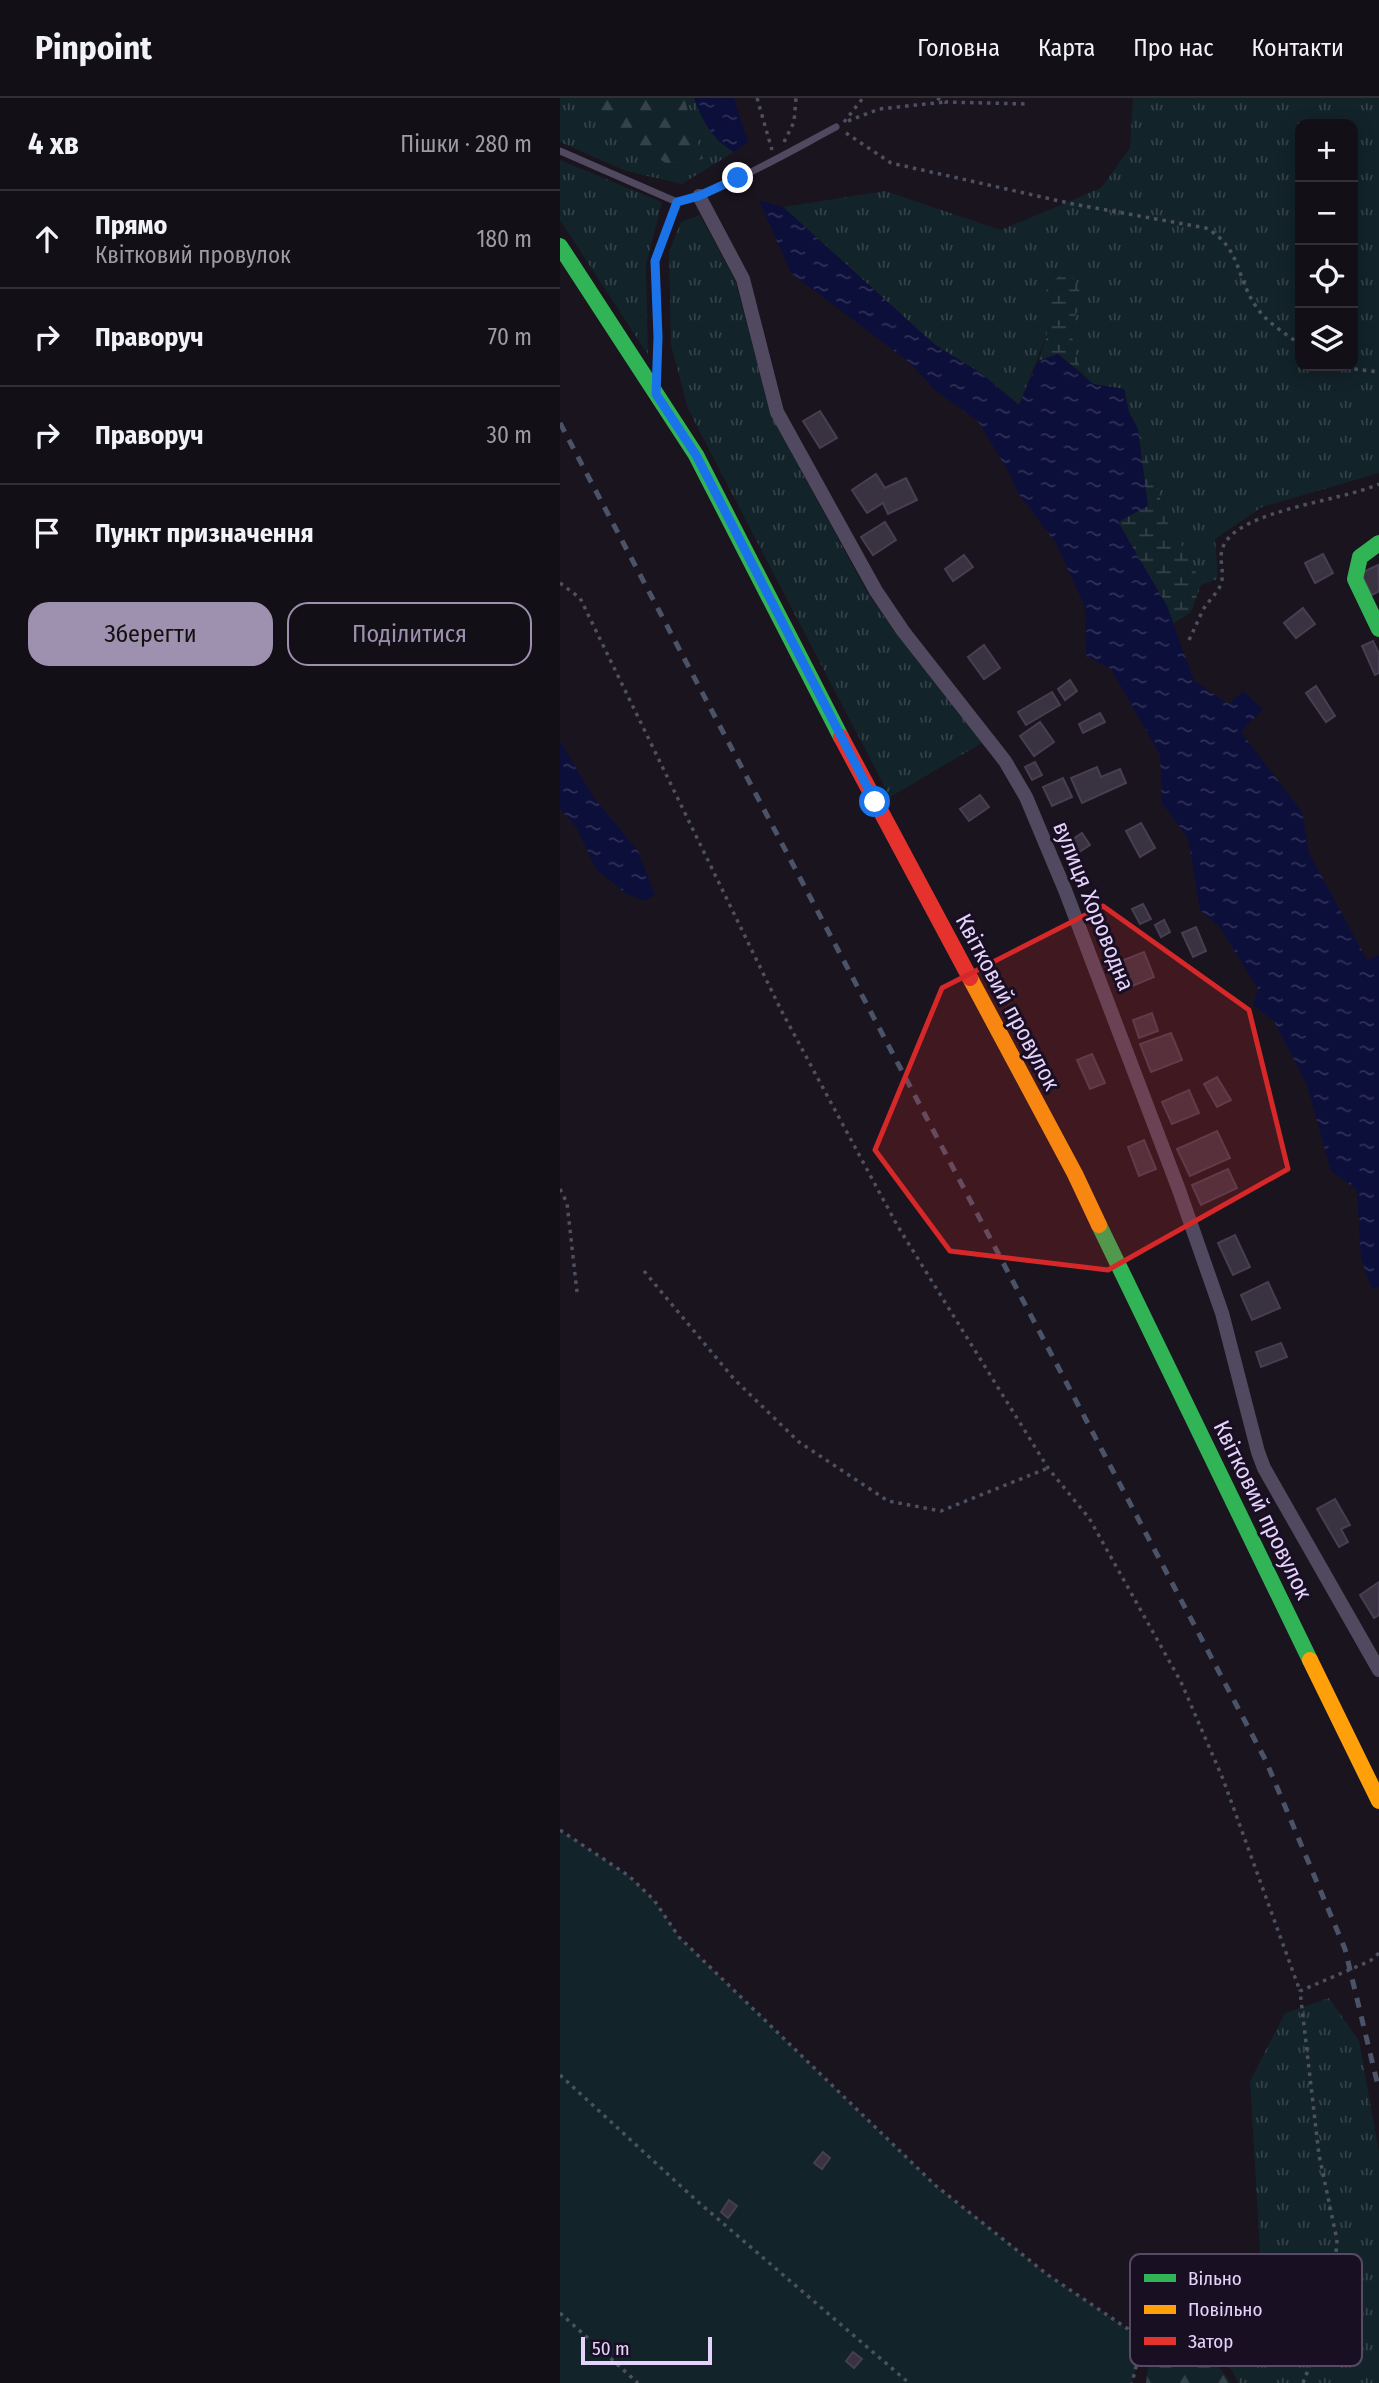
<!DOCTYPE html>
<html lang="uk">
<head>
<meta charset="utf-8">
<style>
	body { margin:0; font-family:"Fira Sans Condensed",sans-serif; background:#201d23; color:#f1f3f6 }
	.controls { position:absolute; right:21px; top:21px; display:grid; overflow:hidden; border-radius:14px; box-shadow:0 4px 18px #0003 }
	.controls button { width:63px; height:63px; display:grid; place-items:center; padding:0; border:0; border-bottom:2px solid #322f35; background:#130f16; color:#f1f3f6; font:35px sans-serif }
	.scale { position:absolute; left:21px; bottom:18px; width:131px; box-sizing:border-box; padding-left:7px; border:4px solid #e6d3fd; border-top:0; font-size:19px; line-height:24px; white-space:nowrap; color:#e6d3fd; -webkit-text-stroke:5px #190f23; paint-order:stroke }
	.stop { position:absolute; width:21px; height:21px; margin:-16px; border:5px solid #1a73e8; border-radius:50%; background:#fff }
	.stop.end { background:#1a73e8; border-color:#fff; box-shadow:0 2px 7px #0008 }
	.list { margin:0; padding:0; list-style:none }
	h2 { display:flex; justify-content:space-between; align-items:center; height:91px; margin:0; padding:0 28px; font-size:30px }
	h2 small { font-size:23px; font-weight:400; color:#9d9ca1 }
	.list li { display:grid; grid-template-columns:46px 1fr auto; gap:21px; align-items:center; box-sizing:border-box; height:98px; padding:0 28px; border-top:2px solid #322f35 }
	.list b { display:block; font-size:26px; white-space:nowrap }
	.list p { margin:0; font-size:23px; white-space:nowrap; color:#9d9ca1 }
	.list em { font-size:23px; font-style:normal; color:#9d9ca1 }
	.actions { display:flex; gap:14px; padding:21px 28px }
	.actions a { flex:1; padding:16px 0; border:2px solid #9e90af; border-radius:21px; text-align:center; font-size:24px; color:#9e90af }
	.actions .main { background:#9e90af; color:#111 }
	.icon { flex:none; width:38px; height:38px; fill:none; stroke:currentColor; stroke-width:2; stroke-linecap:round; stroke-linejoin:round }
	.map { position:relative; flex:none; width:819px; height:2285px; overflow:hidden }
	header { display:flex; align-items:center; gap:42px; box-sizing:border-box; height:98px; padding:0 35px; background:#130f16; border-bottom:2px solid #322f35 }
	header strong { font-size:33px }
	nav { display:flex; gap:38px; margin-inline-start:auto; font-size:24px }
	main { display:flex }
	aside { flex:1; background:#130f16 }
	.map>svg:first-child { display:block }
</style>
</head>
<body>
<header>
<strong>Pinpoint</strong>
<nav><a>Головна</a><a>Карта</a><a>Про нас</a><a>Контакти</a></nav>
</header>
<main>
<aside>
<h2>4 хв<small>Пішки · 280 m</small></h2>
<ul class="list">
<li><svg class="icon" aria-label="ahead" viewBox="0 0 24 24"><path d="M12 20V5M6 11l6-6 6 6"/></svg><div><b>Прямо</b><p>Квітковий провулок</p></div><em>180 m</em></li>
<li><svg class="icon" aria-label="right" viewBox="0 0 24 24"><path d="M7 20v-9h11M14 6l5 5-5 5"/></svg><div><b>Праворуч</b></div><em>70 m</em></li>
<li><svg class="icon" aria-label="right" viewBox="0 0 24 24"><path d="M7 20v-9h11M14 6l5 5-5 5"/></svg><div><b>Праворуч</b></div><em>30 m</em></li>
<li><svg class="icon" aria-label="arrive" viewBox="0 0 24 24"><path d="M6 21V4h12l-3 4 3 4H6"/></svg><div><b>Пункт призначення</b></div></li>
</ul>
<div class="actions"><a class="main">Зберегти</a><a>Поділитися</a></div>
</aside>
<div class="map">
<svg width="819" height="2285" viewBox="0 0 819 2285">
	<defs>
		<pattern id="grass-tufts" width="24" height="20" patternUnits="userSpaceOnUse" patternTransform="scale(1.75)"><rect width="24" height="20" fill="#13232a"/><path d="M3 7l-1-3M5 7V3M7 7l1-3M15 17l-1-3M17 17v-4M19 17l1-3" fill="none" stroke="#35424a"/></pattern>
		<pattern id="forest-firs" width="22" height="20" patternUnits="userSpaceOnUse" patternTransform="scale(1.75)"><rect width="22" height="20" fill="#13232a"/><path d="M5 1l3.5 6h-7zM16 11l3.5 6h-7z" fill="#35424a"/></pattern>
		<pattern id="wetland-marsh" width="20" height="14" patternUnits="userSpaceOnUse" patternTransform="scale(1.75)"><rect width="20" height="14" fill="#13232a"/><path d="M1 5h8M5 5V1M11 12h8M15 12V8" fill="none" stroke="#35424a"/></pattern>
		<pattern id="water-ripples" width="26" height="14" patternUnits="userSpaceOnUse" patternTransform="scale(1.75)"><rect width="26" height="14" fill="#0d0f3b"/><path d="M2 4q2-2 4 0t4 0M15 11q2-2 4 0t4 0" fill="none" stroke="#303158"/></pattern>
	</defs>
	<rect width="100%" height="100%" fill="#19141e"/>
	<!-- grass -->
	<g fill="url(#grass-tufts)" fill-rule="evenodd">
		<path d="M0 0H134C143 24 152 41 174 54L122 86 66 73 0 44Z"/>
		<path d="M573 0H819V375L702 409 655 441 658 481 641 487 629 457 611 434 578 331 569 314 564 291 533 286 522 275 511 239 514 217 484 201 493 221 459 307 422 276 374 246 223 109 325 93 441 132 541 90 570 50ZM740 26H793V268H740Z"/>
		<path d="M0 62 102 104 86 167 88 257 0 122Z"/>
		<path d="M140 117 175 182 211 317 307 494 334 533 422 645 330 699 128 311 111 247 109 154 121 124Z"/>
		<path d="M769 1900 799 1943 819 2054V2285H678L672 2272 638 2246 584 2233 571 2205 695 2166 700 2152 690 1983 725 1915Z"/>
	</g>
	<!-- forest -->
	<g fill="url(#forest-firs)">
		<path d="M13 0H124L143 61 107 66Z"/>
		<path d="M608 2243C637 2251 654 2259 671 2285H586L589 2262Z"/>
	</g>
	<!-- wetland -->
	<g fill="url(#wetland-marsh)">
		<path d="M500 178 515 181 523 203C505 230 513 246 522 275L498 256 478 263 493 221 484 201 488 186Z"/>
		<path d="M578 331 611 434 629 457 641 487 631 514 613 526 607 508 558 424 587 408Z"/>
	</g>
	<!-- garden -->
	<path fill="#13232a" d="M0 1732 69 1778 94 1802 119 1839 375 2087 488 2177 568 2231 577 2247 576 2269 572 2285H0Z"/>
	<!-- water -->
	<g fill="url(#water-ripples)">
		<path d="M134 0H174L188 44 174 54C152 41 143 24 134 0Z"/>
		<path d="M199 102 223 109 374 246 422 276 459 307 478 263 498 256 533 286 564 291 569 314 578 331 588 408 558 424 607 508 634 583 669 606 683 593 703 611 681 634 742 714 749 755 807 862 819 857V1189L812 1191 801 1161 797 1092 771 1073 747 987 714 923 693 907 698 891 659 828 640 812 628 740 602 705 600 657 551 571 526 558 525 509 496 445 458 395 448 373 418 323 376 293 349 264 231 175Z"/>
		<path d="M0 643 34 700 78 753 95 797 84 803 65 795 36 771 16 729 0 711Z"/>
	</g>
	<!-- building -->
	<g fill="#393240" stroke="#483e51" stroke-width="2">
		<path d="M260 313 277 340 260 350 243 323Z"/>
		<path d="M316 376 325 390 346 380 357 402 328 416 323 405 307 415 292 392Z"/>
		<path d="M325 424 336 442 313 457 301 439Z"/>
		<path d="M763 456 773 475 755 485 745 465Z"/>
		<path d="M404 457 413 469 393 483 385 471Z"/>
		<path d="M818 467 819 493 812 497 801 475Z"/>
		<path d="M743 510 755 526 736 540 724 525Z"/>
		<path d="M813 543 819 556V575L815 577 802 548Z"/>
		<path d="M424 547 440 570 424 581 408 559Z"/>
		<path d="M510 582 517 593 505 602 498 591Z"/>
		<path d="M756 588 775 618 766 624 746 595Z"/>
		<path d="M492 594 500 607 466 627 458 614Z"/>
		<path d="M540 615 545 624 523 635 519 626Z"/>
		<path d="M480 624 494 644 474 658 460 638Z"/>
		<path d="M475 664 482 677 472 682 465 669Z"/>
		<path d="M537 669 541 679 560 671 566 685 522 705 511 680Z"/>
		<path d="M503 680 512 699 492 708 483 689Z"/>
		<path d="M420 697 429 709 409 723 400 711Z"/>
		<path d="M581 725 595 750 580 759 566 733Z"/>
		<path d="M522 735 530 747 513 758 506 746Z"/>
		<path d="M583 806 591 821 580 826 572 811Z"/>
		<path d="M604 822 610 834 601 839 595 827Z"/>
		<path d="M636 829 646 853 633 859 622 835Z"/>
		<path d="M584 854 594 879 558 894 548 868Z"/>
		<path d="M592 915 598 933 579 940 573 922Z"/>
		<path d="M611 935 622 962 591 974 580 946Z"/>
		<path d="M532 956 545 985 530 991 517 962Z"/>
		<path d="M657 979 671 1002 657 1009 644 986Z"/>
		<path d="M629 992 639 1015 612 1026 602 1004Z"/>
		<path d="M657 1033 670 1060 630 1078 617 1051Z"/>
		<path d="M584 1042 596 1071 579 1078 568 1049Z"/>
		<path d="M668 1071 677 1090 641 1107 632 1087Z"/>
		<path d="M675 1137 690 1169 673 1177 658 1145Z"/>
		<path d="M708 1184 720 1210 692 1222 681 1197Z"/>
		<path d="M721 1245 727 1259 701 1269 696 1254Z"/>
		<path d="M775 1401 790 1427 781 1431 788 1444 779 1449 757 1411Z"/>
		<path d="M819 1484V1517L814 1520 800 1497Z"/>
		<path d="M263 2054 270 2060 262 2071 254 2065Z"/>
		<path d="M169 2102 177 2108 168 2120 161 2114Z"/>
		<path d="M293 2254 302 2261 294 2270 286 2263Z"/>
	</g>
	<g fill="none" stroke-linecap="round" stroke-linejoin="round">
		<!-- path -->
		<g stroke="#4c5060" stroke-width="3.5" stroke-dasharray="3.5 5" stroke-linecap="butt">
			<path d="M197 0 212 52"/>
			<path d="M377 0 385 4 467 6"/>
			<path d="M288 23 319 11 385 4"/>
			<path d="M284 24 303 0"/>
			<path d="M286 35 331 65 513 106 646 130C681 150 675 176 695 207 706 224 724 235 740 246"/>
			<path d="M224 44 234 24 236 0"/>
			<path d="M769 268 819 274"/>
			<path d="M0 485 20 500 221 912 337 1127 488 1370 529 1420 621 1584 663 1681 740 1893"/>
			<path d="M629 542C634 532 638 522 643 512 648 503 657 496 661 486 665 474 658 460 663 449 677 412 783 403 819 386"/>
			<path d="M0 1091 7 1105 17 1194"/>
			<path d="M84 1173 174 1281 239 1344 328 1403 381 1413 488 1370"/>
			<path d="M0 1732 69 1778 94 1802 119 1839 375 2087 488 2177 568 2231 577 2247 576 2269 572 2285"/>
			<path d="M0 1977 137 2103 349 2285"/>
			<path d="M0 2215 78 2285"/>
			<path d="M743 2285 755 2254 773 2193 777 2142 759 2057 740 1893 810 1863 819 1855"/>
		</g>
		<!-- lane -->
		<g stroke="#51495f" stroke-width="7">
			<path d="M0 53 117 104"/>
			<path d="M97 287 98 239 95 163 117 104C173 87 225 56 276 29"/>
		</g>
		<!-- street -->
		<path stroke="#51495f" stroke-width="14" d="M139 98 183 181 217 314 316 493 343 533 445 663 466 699 505 792 619 1092 662 1215 698 1354 704 1370 819 1572"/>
		<!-- fast -->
		<g stroke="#30b455" stroke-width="16">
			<path d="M0 148 136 357 281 639"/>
			<path d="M819 445 800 459 795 481 819 531"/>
			<path d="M539 1127 750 1562"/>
		</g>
		<!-- slow -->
		<g stroke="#ff9f0a" stroke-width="16">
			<path d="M410 880 515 1076 539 1127"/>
			<path d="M750 1562 819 1703"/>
		</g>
		<!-- jam -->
		<path stroke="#e5322d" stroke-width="16" d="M281 639 410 880"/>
		<!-- rail -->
		<path stroke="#4b5369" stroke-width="5" stroke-dasharray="10 9" stroke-linecap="butt" d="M0 325 706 1663 785 1851 819 1992"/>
	</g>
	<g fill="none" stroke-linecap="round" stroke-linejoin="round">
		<!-- route -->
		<path stroke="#1a73e8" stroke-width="9" d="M178 80 139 98 117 104 95 163 98 239 96 296 136 357 315 704"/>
	</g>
	<!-- marked area -->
	<path fill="#d62828" fill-opacity="0.2" stroke="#d62828" stroke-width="5" stroke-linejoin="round" d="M543 808 689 912 728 1071 548 1172 390 1153 315 1052 382 890Z"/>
	<g text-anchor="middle" stroke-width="6" stroke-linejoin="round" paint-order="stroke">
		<!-- street labels -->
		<g font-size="23" fill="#e6d3fd" stroke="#190f23">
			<text transform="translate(534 808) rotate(68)" y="8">вулиця Хороводна</text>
			<text transform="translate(448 904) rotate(62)" y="8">Квітковий провулок</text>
			<text transform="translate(703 1412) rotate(64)" y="8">Квітковий провулок</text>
		</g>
	</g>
	<!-- legend -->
	<rect x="570" y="2156" width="232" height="112" rx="10" fill="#190f23" stroke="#564a64" stroke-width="2"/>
	<rect x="584" y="2176" width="32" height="8" fill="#30b455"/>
	<rect x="584" y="2207" width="32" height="9" fill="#ff9f0a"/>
	<rect x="584" y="2239" width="32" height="8" fill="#e5322d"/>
	<g font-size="19" fill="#e6d3fd">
		<text x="628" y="2187">Вільно</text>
		<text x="628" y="2218">Повільно</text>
		<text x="628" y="2250">Затор</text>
	</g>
</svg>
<div class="controls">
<button>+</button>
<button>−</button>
<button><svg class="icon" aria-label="locate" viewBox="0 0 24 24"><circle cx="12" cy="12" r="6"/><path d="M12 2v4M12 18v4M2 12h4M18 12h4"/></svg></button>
<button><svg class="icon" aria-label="layers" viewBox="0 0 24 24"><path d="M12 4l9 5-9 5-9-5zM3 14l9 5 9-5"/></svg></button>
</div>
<div class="scale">50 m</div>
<div class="stop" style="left:315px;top:704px"></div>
<div class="stop end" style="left:178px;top:80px"></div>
</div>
</main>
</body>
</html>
